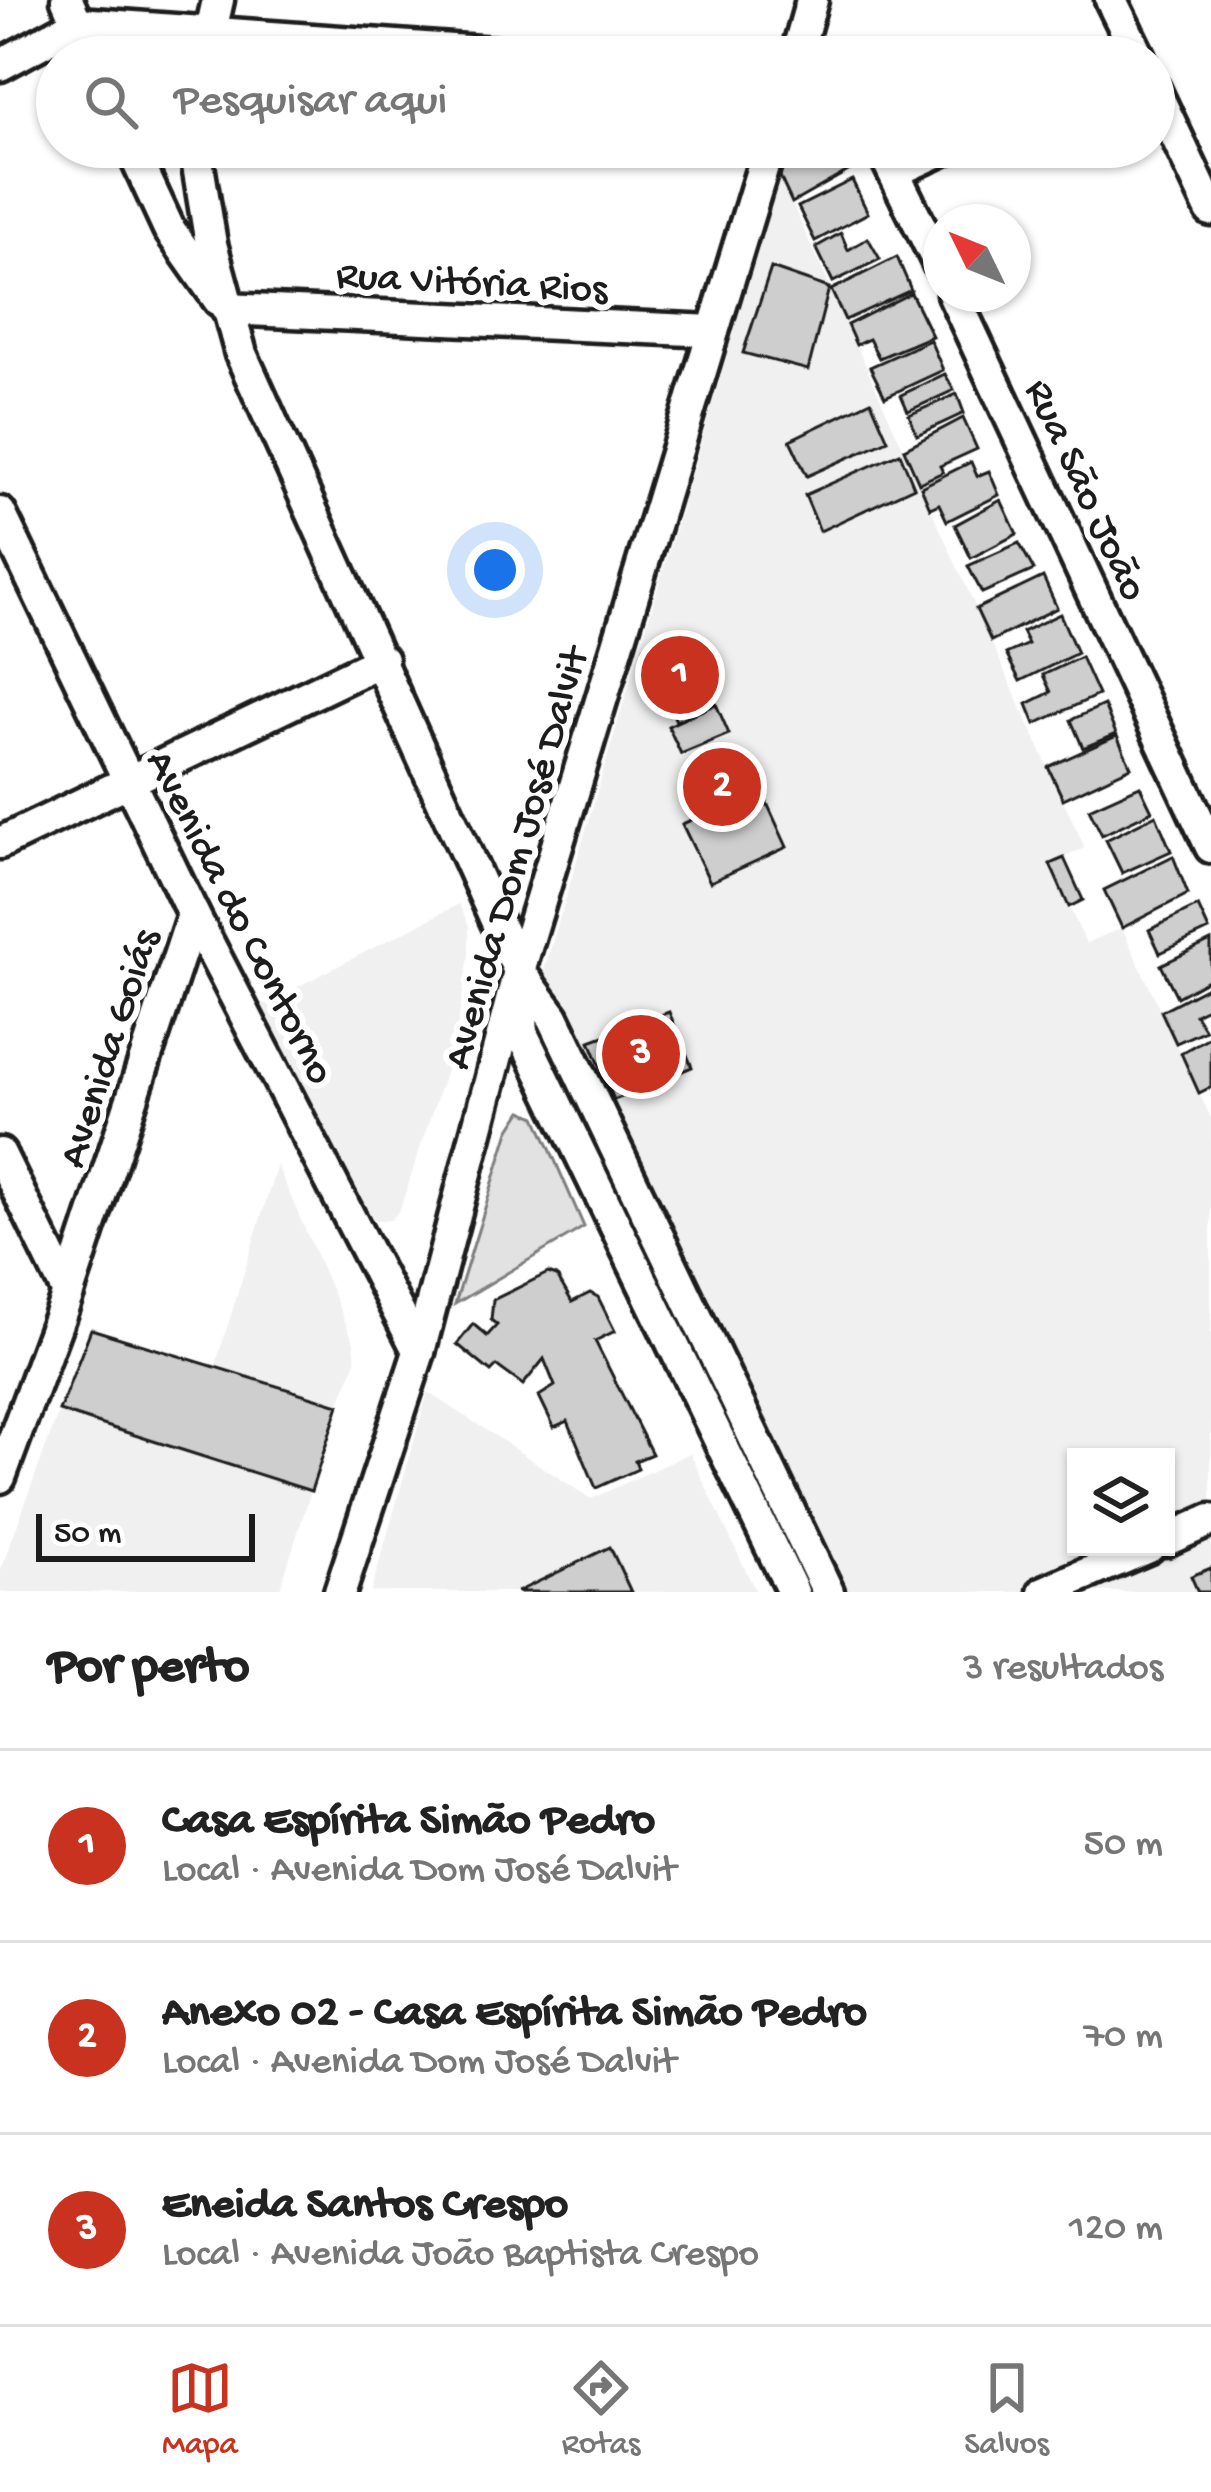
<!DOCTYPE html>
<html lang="pt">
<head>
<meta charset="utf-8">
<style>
	body { margin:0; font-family:"Gochi Hand",sans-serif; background:#f6f6f6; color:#222 }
	.controls { position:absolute; right:36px; bottom:36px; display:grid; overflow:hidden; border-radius:0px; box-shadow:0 3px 9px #0004 }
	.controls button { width:108px; height:108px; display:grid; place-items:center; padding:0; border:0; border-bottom:3px solid #e0e0e0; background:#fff; color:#222; font:60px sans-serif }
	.compass { position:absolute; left:923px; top:204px; width:108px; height:108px; border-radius:50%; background:#fff; box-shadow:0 3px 9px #0004; rotate:313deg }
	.scale { position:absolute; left:36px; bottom:30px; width:219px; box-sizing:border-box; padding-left:12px; border:6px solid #1c1c1c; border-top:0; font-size:33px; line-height:42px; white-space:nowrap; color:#1c1c1c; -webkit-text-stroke:9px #fff; paint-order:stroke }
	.you { position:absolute; left:495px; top:570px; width:42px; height:42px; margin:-30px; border:9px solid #fff; border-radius:50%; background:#1a73e8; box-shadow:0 0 0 18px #1a73e833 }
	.badge { display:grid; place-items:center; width:78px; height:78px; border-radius:50%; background:#c8321e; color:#fff; font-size:39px; font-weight:700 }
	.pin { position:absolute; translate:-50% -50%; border:6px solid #fff; box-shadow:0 3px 12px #0006 }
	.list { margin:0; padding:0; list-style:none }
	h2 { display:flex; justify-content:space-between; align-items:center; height:156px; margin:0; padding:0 48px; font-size:51px }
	h2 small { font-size:39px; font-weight:400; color:#767676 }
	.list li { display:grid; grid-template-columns:78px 1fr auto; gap:36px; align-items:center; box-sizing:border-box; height:192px; padding:0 48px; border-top:3px solid #e0e0e0 }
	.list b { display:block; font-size:45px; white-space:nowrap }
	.list p { margin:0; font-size:39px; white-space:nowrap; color:#767676 }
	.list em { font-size:39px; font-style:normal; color:#767676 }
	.icon { flex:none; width:66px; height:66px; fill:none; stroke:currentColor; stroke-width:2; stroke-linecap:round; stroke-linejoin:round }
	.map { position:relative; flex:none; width:1211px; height:1592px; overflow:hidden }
	.search { position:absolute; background:#fff; box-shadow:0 3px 9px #0004; left:36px; right:36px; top:36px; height:132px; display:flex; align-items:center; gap:30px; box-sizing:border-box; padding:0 42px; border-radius:66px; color:#767676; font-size:45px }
	.sheet { height:732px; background:#fff }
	nav { display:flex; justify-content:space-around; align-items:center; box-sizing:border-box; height:168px; border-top:3px solid #e0e0e0; background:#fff; font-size:33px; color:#767676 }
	nav a { display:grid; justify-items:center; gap:6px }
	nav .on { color:#c8321e }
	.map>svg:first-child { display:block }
</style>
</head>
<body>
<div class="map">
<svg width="1211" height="1592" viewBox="0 0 1211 1592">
	<rect width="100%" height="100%" fill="#fff"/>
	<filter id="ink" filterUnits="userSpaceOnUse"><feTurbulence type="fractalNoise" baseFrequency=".00833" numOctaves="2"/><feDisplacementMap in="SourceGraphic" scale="24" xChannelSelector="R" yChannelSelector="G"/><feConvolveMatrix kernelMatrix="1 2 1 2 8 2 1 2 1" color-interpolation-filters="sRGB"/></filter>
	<g filter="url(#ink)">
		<!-- built -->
		<g fill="#f0f0f0" fill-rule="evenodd">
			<path d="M780 177 1085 848 1050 864 1069 907 1086 943 1122 928 1211 1118V1592H842L546 982 545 967ZM1076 1457H1166V1547H1076Z"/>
			<path d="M459 904 469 926V956L454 1046 400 1209 391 1220H374L260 1006Z"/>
			<path d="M277 1165 354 1342 356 1361 339 1405 215 1367Z"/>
			<path d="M428 1392 591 1499 690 1453 756 1592H371Z"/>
			<path d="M59 1411 311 1491 279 1592H0V1572Z"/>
		</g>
		<!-- green -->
		<path fill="#e2e2e2" stroke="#7f7f7f" stroke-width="3" d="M522 1111 536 1117 584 1227 455 1304 509 1131Z"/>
		<!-- building -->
		<g fill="#cecece" stroke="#1c1c1c" stroke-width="3">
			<path d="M790 147H846L855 167 792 203 780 177Z"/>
			<path d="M852 180 868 213 815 241 798 207Z"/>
			<path d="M841 233 848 250 868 238 880 259 833 282 816 247Z"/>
			<path d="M897 257 911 290 845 320 831 290Z"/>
			<path d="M771 268 829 288 808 370 743 353Z"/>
			<path d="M911 293 932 336 879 358 869 339 856 345 847 325Z"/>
			<path d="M930 340 943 370 885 397 870 367Z"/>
			<path d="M945 374 954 390 908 411 901 395Z"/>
			<path d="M957 394 964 413 917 435 909 415Z"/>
			<path d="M871 401 888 440 807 476 790 440Z"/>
			<path d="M963 418 977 449 940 466 943 472 919 483 904 449Z"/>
			<path d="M900 453 914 487 820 531 805 495Z"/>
			<path d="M971 462 977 476 989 471 999 495 947 521 939 504 930 508 921 487Z"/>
			<path d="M1001 500 1017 534 971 558 955 525Z"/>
			<path d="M1019 543 1034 570 982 593 968 566Z"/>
			<path d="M1043 577 1057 608 991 641 976 609Z"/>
			<path d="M1060 614 1077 653 1020 681 1006 654 1028 644 1022 632Z"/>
			<path d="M684 631 715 703 676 721 644 648Z"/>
			<path d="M1081 657 1098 695 1035 724 1027 704 1051 692 1043 675Z"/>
			<path d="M716 704 729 734 681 754 668 726Z"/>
			<path d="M1104 705 1116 734 1083 748 1071 720Z"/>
			<path d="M1117 736 1131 767 1063 799 1048 767Z"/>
			<path d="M746 758 756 777 714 798 705 777Z"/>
			<path d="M1140 786 1152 811 1102 835 1089 809Z"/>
			<path d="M761 790 787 847 710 882 682 824Z"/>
			<path d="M1156 815 1171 851 1122 873 1106 840Z"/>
			<path d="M1173 856 1188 894 1122 928 1104 890Z"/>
			<path d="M1064 858 1083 900 1069 907 1050 864Z"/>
			<path d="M1198 906 1209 930 1160 953 1149 930Z"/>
			<path d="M1211 941V978L1177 997 1161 965Z"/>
			<path d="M1211 985V1006L1195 1014 1205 1030 1176 1043 1161 1011Z"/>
			<path d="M669 1012 692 1067 614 1100 590 1041Z"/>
			<path d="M1211 1036V1087L1199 1093 1181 1053Z"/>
			<path d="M548 1273 557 1276 572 1302 590 1293 598 1297 615 1331 595 1341 652 1454 635 1461 638 1469 596 1488 568 1421 554 1427 539 1396 555 1386 544 1359 523 1385 497 1366 491 1372 457 1344 473 1324 487 1336 497 1325 491 1320 493 1300Z"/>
			<path d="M91 1329 339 1405 311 1491 59 1411Z"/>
			<path d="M610 1547 631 1592H517Z"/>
			<path d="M1211 1568V1592H1198L1191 1576Z"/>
		</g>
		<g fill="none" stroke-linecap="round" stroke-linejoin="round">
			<defs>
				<g id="minor">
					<path d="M67 0 92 57"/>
					<path d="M1111 0 1139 57"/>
					<path d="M205 57 218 0"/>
					<path d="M796 57 812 0"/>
					<path d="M0 65 78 23 550 57"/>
					<path d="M1154 89 1211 210"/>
					<path d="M131 147 169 229 219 300"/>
					<path d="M195 147 211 244 241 354 519 971 553 1017 828 1592"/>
					<path d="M881 147 941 268"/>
					<path d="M896 171 948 147"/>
					<path d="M953 294 1211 847"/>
					<path d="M227 309 713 331"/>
					<path d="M0 513 193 914 419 1352"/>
					<path d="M0 843 382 660"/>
					<path d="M521 1001 523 1035 793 1592"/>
					<path d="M0 1154 68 1293"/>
					<path d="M0 1477 68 1293 193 914"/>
					<path d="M1166 1540 1211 1520"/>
					<path d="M340 1592 419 1352 519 971 769 147"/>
					<path d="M1044 1592 1149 1547"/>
				</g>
			</defs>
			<!-- minor casing -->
			<use href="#minor" stroke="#1c1c1c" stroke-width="39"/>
			<!-- minor -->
			<use href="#minor" stroke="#fff" stroke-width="30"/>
		</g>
	</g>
	<g text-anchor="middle" stroke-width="12" stroke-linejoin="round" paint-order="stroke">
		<!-- street labels -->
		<g font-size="42" fill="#1c1c1c" stroke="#fff">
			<text transform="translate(472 278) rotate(3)" y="15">Rua Vitória Rios</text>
			<text transform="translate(1090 488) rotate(65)" y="15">Rua São João</text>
			<text transform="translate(512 857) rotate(-74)" y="15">Avenida Dom José Dalvit</text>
			<text transform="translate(244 915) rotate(63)" y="15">Avenida do Contorno</text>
			<text transform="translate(105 1047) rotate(-72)" y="15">Avenida Goiás</text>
		</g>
	</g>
</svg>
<div class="controls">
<button><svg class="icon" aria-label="layers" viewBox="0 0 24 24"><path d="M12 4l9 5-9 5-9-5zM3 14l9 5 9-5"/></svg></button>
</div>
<svg class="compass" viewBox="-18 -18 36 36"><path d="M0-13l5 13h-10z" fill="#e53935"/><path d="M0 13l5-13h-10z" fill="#767676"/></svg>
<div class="scale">50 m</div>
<div class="you"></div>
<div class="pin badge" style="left:680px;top:675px">1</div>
<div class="pin badge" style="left:722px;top:787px">2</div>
<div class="pin badge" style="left:641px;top:1054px">3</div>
<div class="search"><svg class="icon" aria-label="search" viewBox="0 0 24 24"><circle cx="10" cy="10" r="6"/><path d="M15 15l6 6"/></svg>Pesquisar aqui</div>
</div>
<section class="sheet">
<h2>Por perto<small>3 resultados</small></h2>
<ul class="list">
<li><span class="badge">1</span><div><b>Casa Espírita Simão Pedro</b><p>Local · Avenida Dom José Dalvit</p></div><em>50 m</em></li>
<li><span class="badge">2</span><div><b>Anexo 02 - Casa Espírita Simão Pedro</b><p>Local · Avenida Dom José Dalvit</p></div><em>70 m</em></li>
<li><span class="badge">3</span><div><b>Eneida Santos Crespo</b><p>Local · Avenida João Baptista Crespo</p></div><em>120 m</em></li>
</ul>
</section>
<nav>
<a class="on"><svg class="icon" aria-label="map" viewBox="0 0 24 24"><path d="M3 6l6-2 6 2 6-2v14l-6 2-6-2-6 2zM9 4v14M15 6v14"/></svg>Mapa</a>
<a><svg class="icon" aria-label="directions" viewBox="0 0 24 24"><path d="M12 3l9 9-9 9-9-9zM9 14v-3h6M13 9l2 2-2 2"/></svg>Rotas</a>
<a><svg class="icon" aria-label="saved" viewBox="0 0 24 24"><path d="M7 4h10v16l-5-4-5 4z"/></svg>Salvos</a>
</nav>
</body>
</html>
